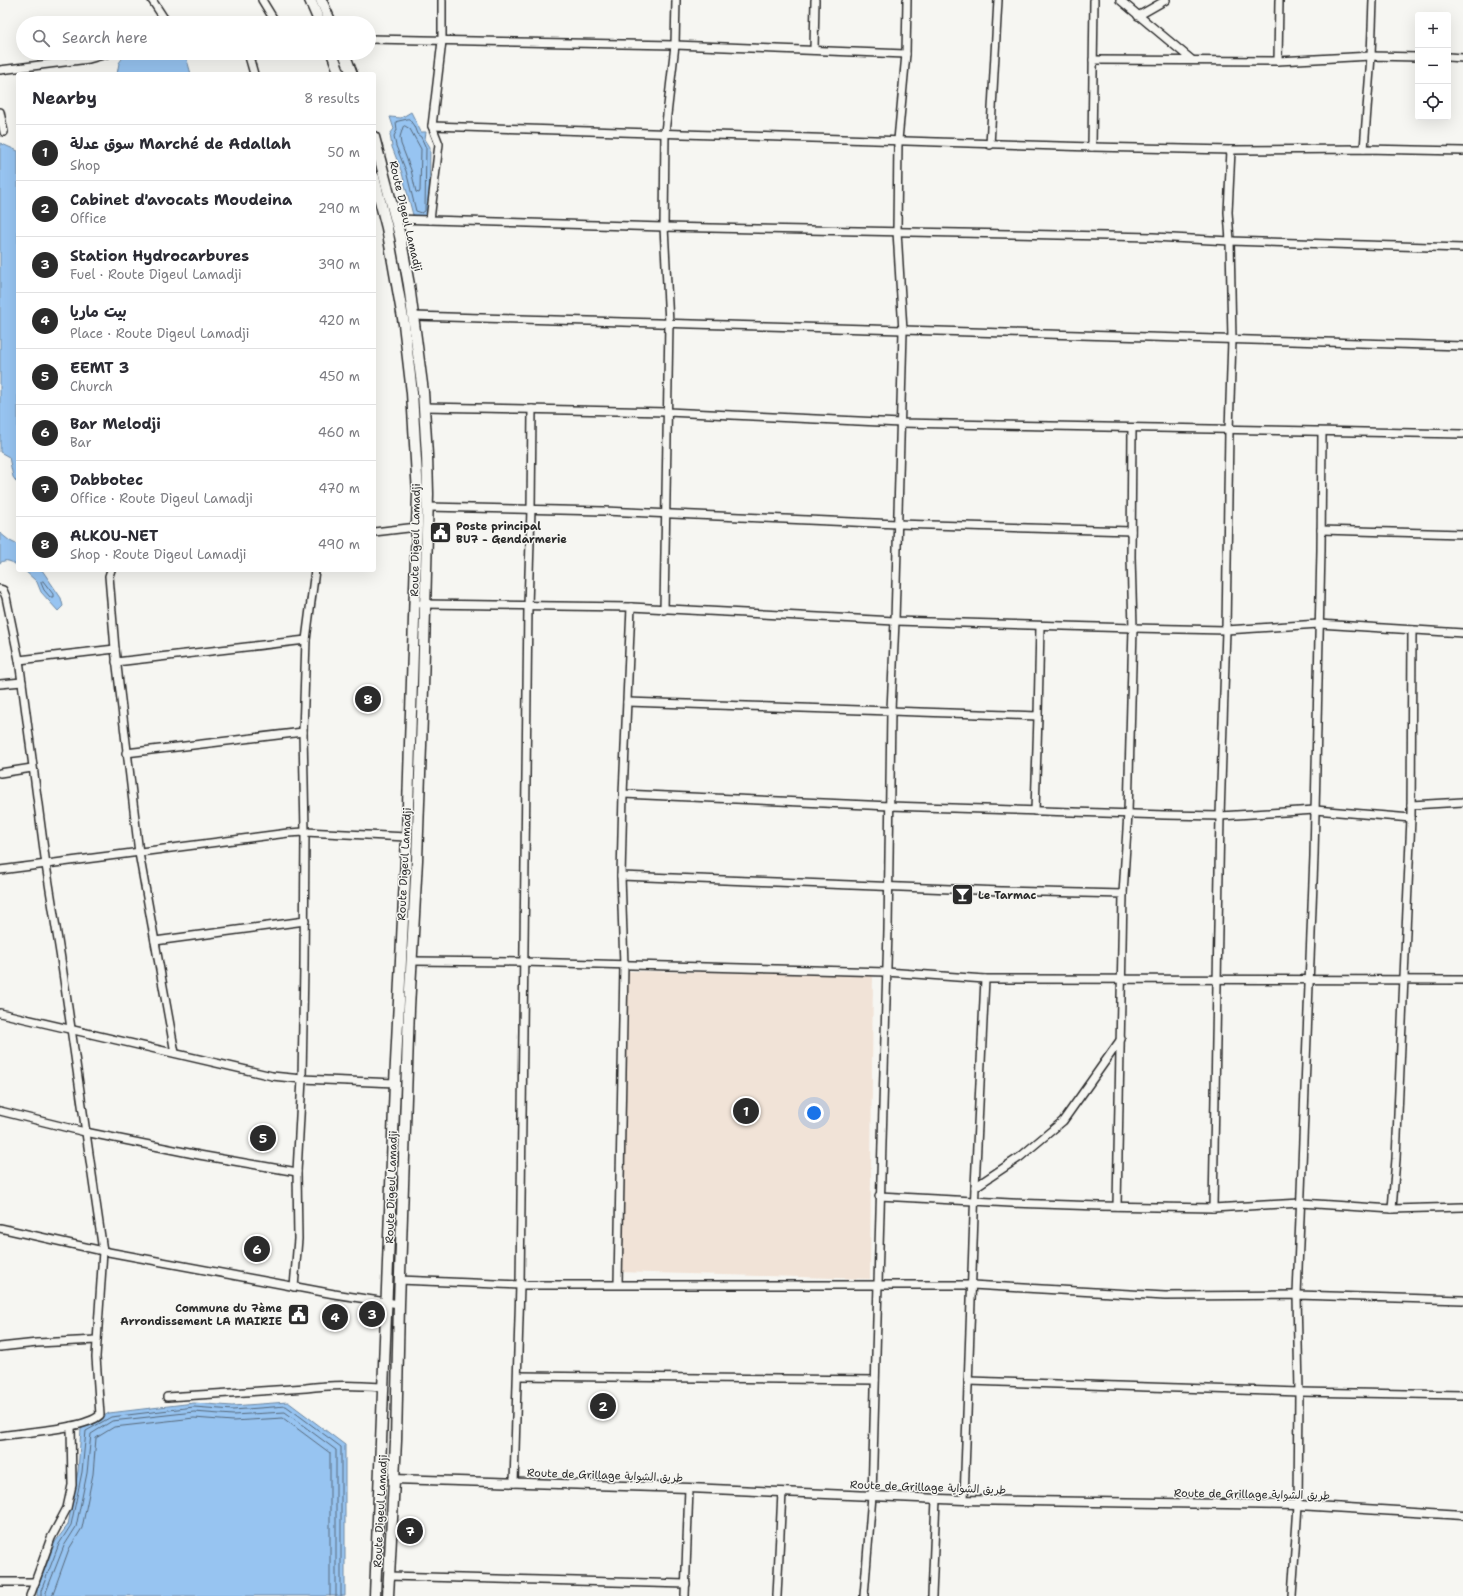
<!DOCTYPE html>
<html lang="en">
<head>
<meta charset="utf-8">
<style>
	body { margin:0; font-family:"Shantell Sans","Playpen Sans Arabic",sans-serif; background:#f7f7f7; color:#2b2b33 }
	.controls { position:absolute; right:12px; top:12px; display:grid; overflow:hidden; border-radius:4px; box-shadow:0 4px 16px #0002 }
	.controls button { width:36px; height:36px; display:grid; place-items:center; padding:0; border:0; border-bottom:1px solid #e1e1e2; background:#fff; color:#2b2b33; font:20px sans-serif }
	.you { position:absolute; left:814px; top:1113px; width:14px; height:14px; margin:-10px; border:3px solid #fff; border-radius:50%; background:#1a73e8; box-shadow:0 0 0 6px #1a73e833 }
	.badge { display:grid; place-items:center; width:26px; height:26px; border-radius:50%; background:#2b2b2b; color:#fff; font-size:13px; font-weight:700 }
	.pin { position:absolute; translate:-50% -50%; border:2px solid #fff; box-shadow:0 1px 4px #0006 }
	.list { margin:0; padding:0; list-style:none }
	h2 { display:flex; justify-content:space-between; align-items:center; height:52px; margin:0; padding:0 16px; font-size:17px }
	h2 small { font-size:13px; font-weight:400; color:#7c7c81 }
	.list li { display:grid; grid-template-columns:26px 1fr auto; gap:12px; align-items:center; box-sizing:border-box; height:56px; padding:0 16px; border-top:1px solid #e1e1e2 }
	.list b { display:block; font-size:15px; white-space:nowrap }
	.list p { margin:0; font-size:13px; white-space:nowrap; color:#7c7c81 }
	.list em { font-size:13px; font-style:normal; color:#7c7c81 }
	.icon { flex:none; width:22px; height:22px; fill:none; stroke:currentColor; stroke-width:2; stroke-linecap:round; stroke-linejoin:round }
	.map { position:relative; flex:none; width:1463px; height:1596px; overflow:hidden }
	.search { position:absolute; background:#fff; box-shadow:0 4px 16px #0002; left:16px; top:16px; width:360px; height:44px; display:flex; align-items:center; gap:10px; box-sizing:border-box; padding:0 14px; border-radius:22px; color:#7c7c81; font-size:15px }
	.panel { position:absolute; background:#fff; box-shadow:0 4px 16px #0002; left:16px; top:72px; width:360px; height:500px; border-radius:4px }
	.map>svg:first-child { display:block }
</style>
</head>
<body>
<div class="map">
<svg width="1463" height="1596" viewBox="0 0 1463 1596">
	<rect width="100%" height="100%" fill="#f6f6f2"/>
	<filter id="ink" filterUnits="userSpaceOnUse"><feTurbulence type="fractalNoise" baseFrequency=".025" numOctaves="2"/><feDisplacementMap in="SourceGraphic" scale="8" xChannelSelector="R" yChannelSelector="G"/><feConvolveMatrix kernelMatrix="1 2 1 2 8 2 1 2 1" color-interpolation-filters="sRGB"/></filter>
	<g filter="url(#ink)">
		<!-- built -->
		<path fill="#f1e3d7" d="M624 971 873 974 870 1279 617 1272Z"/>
		<!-- water -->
		<g fill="#97c4f1" stroke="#6c87a2">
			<path d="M126 53H185L191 74H117L119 63Z"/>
			<path d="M411 112 421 132H426L425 139 430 147 429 216 422 217 413 215 402 173 392 147 390 134 394 129 390 117 401 118Z"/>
			<path d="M0 143 18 151V484L13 477 9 457 0 452Z"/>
			<path d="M0 533 10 541 18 545V566C12 562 6 558 0 563Z"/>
			<path d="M24 570H42L61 598 63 606 58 611 41 592 37 582Z"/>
			<path d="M288 1402 345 1445V1596H37V1590L55 1542 68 1525 78 1471 81 1429 109 1413 194 1403 232 1406Z"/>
		</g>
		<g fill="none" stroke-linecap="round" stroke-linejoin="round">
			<!-- shore -->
			<g stroke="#56687a" stroke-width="1">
				<path d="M409 119 414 126 417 134 421 137 426 148 425 211 422 213 416 211 406 171 396 146 394 136 397 130 396 122Z"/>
				<path d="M405 126 410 129 421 149 420 191 419 193 416 192 411 170 401 144 400 137 403 127Z"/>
				<path d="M43 581 53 594V597H50L44 590 41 583Z"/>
				<path d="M41 1596V1591L59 1544 71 1525 82 1472 86 1431 111 1417 194 1407 233 1410 286 1406 341 1447V1596"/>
				<path d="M46 1596V1592L64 1546 76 1527 87 1473 91 1434 112 1421 194 1412 233 1415 285 1412 336 1450V1596"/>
				<path d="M52 1596 69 1549 82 1528 93 1474 96 1438 114 1427 194 1418 233 1421 283 1418 330 1453V1596"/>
			</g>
			<defs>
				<g id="minor">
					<path d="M152 0 167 23"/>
					<path d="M262 0 276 23"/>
					<path d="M1120 0 1192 60"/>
					<path d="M1138 16 1166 0"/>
					<path d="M369 39 675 45 906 54"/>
					<path d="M814 50 815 0"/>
					<path d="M248 53 254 74"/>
					<path d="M1448 57 1463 58"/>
					<path d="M1093 60 1278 61 1371 56 1418 57"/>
					<path d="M1278 61 1279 0"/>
					<path d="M0 70 89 59 110 53"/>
					<path d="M0 112 4 132"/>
					<path d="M432 126 1092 147 1231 150 1364 149 1463 151"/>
					<path d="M990 145 998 0"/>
					<path d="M1092 147 1094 0"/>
					<path d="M1364 149 1371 56 1373 0"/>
					<path d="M396 219 430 220 439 144 432 126 442 41V0"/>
					<path d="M430 220 664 227 1153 237 1230 241 1463 248"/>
					<path d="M413 316 1463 346"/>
					<path d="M424 407 667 412 901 423 1463 434"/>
					<path d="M428 507 604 511 897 524 1131 531"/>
					<path d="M1321 530 1463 534"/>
					<path d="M374 532 417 527"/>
					<path d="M111 570 109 576 115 649 139 853 175 1053"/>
					<path d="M0 589 3 590 6 597 19 660 46 865 61 959 103 1251 96 1357 100 1415C85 1429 23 1432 0 1436"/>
					<path d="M421 604 631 607 895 621 1133 628 1226 630 1319 624 1463 633"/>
					<path d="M631 607 623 794 890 806 1165 815 1220 816 1315 810 1411 818"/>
					<path d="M664 610 669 323 664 227 665 132 675 45 676 0"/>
					<path d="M19 660 115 649"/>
					<path d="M116 662 306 640"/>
					<path d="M0 684 22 682"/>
					<path d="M627 702 1038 716 1040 626"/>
					<path d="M126 753 303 732"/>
					<path d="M0 773 32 768"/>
					<path d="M1411 805 1463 802"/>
					<path d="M1035 811 1038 716"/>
					<path d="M0 870 288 833 305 832 407 837"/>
					<path d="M621 876 1001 891 1123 894"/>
					<path d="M155 941 305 921"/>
					<path d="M411 961 523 962 886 972 985 979 1463 980"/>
					<path d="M0 1013 272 1076 302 1079 395 1083"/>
					<path d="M0 1111 85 1132 199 1155 297 1172"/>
					<path d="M975 1187 1020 1157 1063 1121 1121 1039"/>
					<path d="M879 1196 1011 1203 1099 1206 1213 1208 1301 1203 1392 1209 1463 1207"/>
					<path d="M1117 1206 1123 894 1128 813 1133 628 1131 557 1132 428"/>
					<path d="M1213 1208 1220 816 1226 630 1229 430 1232 340 1230 241 1228 212 1231 150"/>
					<path d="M1392 1209 1396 1159 1411 818 1412 630"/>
					<path d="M0 1228 103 1251 334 1294 399 1304"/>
					<path d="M399 1280 520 1285H972L1165 1296 1297 1295 1463 1300"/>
					<path d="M618 1284 624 966 621 876 623 794"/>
					<path d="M294 1287 298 1239 297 1172 302 1079 304 966 305 832 303 732 306 640 315 570"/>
					<path d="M0 1347 37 1343 97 1340"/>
					<path d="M518 1376 875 1380"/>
					<path d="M968 1381 1299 1392 1463 1395"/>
					<path d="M167 1397 306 1388C332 1384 356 1385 382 1387"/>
					<path d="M514 1483 520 1285 528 606 531 509 532 409"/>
					<path d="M964 1500 975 1187 985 979"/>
					<path d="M389 1576 686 1584"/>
					<path d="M0 1582H35"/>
					<path d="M30 1596 51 1538 67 1508 72 1485 71 1426"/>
					<path d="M685 1596 689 1488"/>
					<path d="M777 1596 782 1492"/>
					<path d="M864 1596 872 1496 888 930 891 710 895 621 903 331 897 231 898 140 906 54 907 0"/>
					<path d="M932 1596 936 1499"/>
					<path d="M1292 1596 1298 1505 1299 1392 1297 1295 1314 856 1321 550 1322 432"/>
				</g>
				<path id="tertiary" d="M393 1479 689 1488 964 1500 1298 1505 1463 1515"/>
				<g id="secondary">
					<path d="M310 0 320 23"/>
					<path d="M321 0 331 23"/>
					<path d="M332 53 340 74"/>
					<path d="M344 53 352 74"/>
					<path d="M374 137 400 236 409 285 423 392 427 455 428 494 423 688 417 860 409 1008 399 1304 396 1441 388 1596"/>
					<path d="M374 177 387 228 404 324 412 393 418 494 407 837 395 1083 375 1596"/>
				</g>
			</defs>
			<!-- minor casing -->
			<use href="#minor" stroke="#2b2b2b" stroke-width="10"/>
			<!-- tertiary casing -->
			<use href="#tertiary" stroke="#2b2b2b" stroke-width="11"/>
			<!-- secondary casing -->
			<use href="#secondary" stroke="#2b2b2b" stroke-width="13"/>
			<!-- minor -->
			<use href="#minor" stroke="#f6f6f2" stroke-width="7"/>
			<!-- tertiary -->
			<use href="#tertiary" stroke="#f6f6f2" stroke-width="8"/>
			<!-- secondary -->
			<use href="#secondary" stroke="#f6f6f2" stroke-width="10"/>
		</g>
	</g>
	<!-- icons -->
	<defs>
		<symbol id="civic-square" viewBox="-11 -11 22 22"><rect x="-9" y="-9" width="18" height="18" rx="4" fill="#2b2b2b" stroke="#f6f6f2"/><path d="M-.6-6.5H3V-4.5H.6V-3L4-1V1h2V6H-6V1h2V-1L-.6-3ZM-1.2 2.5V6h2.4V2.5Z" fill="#fff"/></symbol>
		<symbol id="bar-square" viewBox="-11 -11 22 22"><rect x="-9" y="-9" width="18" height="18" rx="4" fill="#2b2b2b" stroke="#f6f6f2"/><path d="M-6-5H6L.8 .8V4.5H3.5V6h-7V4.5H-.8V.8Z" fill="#fff"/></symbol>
	</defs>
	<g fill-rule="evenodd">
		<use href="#civic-square" x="428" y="520" width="25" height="25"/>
		<use href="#bar-square" x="950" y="882" width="25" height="25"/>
		<use href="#civic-square" x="286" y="1302" width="25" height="25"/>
	</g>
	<g text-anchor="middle" stroke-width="3" stroke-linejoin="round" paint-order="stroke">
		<!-- street labels -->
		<g font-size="11" fill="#2b2b2b" stroke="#f6f6f2">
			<text transform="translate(406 216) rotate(77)" y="4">Route Digeul Lamadji</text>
			<text transform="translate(415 540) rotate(-89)" y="4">Route Digeul Lamadji</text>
			<text transform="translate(404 864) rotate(-87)" y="4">Route Digeul Lamadji</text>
			<text transform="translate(391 1187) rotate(-88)" y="4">Route Digeul Lamadji</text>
			<text transform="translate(605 1475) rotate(2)" y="4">Route de Grillage طريق الشواية</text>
			<text transform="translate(928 1487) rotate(2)" y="4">Route de Grillage طريق الشواية</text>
			<text transform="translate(1252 1494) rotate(1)" y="4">Route de Grillage طريق الشواية</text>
			<text transform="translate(380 1511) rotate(-87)" y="4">Route Digeul Lamadji</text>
		</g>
		<!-- poi labels -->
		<g font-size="11" font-weight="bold" fill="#2b2b2b" stroke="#f6f6f2" text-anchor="start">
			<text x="456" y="530">Poste principal<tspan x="456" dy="13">BU7 - Gendarmerie</tspan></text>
			<text x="978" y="899">Le Tarmac</text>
			<text x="282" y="1312" text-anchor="end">Commune du 7ème<tspan x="282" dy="13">Arrondissement LA MAIRIE</tspan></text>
		</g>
	</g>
</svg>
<div class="controls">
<button>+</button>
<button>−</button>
<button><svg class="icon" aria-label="locate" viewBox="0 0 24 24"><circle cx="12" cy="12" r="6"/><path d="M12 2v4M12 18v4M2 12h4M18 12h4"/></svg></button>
</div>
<div class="you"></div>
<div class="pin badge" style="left:746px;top:1111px">1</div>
<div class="pin badge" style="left:603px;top:1406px">2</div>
<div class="pin badge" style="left:372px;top:1314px">3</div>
<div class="pin badge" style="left:335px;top:1317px">4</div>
<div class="pin badge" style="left:263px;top:1138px">5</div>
<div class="pin badge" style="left:257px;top:1249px">6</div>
<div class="pin badge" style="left:410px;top:1531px">7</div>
<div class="pin badge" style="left:368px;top:699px">8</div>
<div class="search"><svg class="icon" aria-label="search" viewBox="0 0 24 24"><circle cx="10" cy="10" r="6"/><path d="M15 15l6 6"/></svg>Search here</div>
<section class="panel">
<h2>Nearby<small>8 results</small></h2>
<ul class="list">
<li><span class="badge">1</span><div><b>سوق عدلة Marché de Adallah</b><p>Shop</p></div><em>50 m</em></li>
<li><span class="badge">2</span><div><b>Cabinet d'avocats Moudeina</b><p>Office</p></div><em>290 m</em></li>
<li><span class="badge">3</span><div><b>Station Hydrocarbures</b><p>Fuel · Route Digeul Lamadji</p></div><em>390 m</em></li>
<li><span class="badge">4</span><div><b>بيت ماريا</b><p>Place · Route Digeul Lamadji</p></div><em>420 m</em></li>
<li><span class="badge">5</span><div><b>EEMT 3</b><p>Church</p></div><em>450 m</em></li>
<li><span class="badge">6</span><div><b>Bar Melodji</b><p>Bar</p></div><em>460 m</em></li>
<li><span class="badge">7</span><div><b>Dabbotec</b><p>Office · Route Digeul Lamadji</p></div><em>470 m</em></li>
<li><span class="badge">8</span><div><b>ALKOU-NET</b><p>Shop · Route Digeul Lamadji</p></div><em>490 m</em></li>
</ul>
</section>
</div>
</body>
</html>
